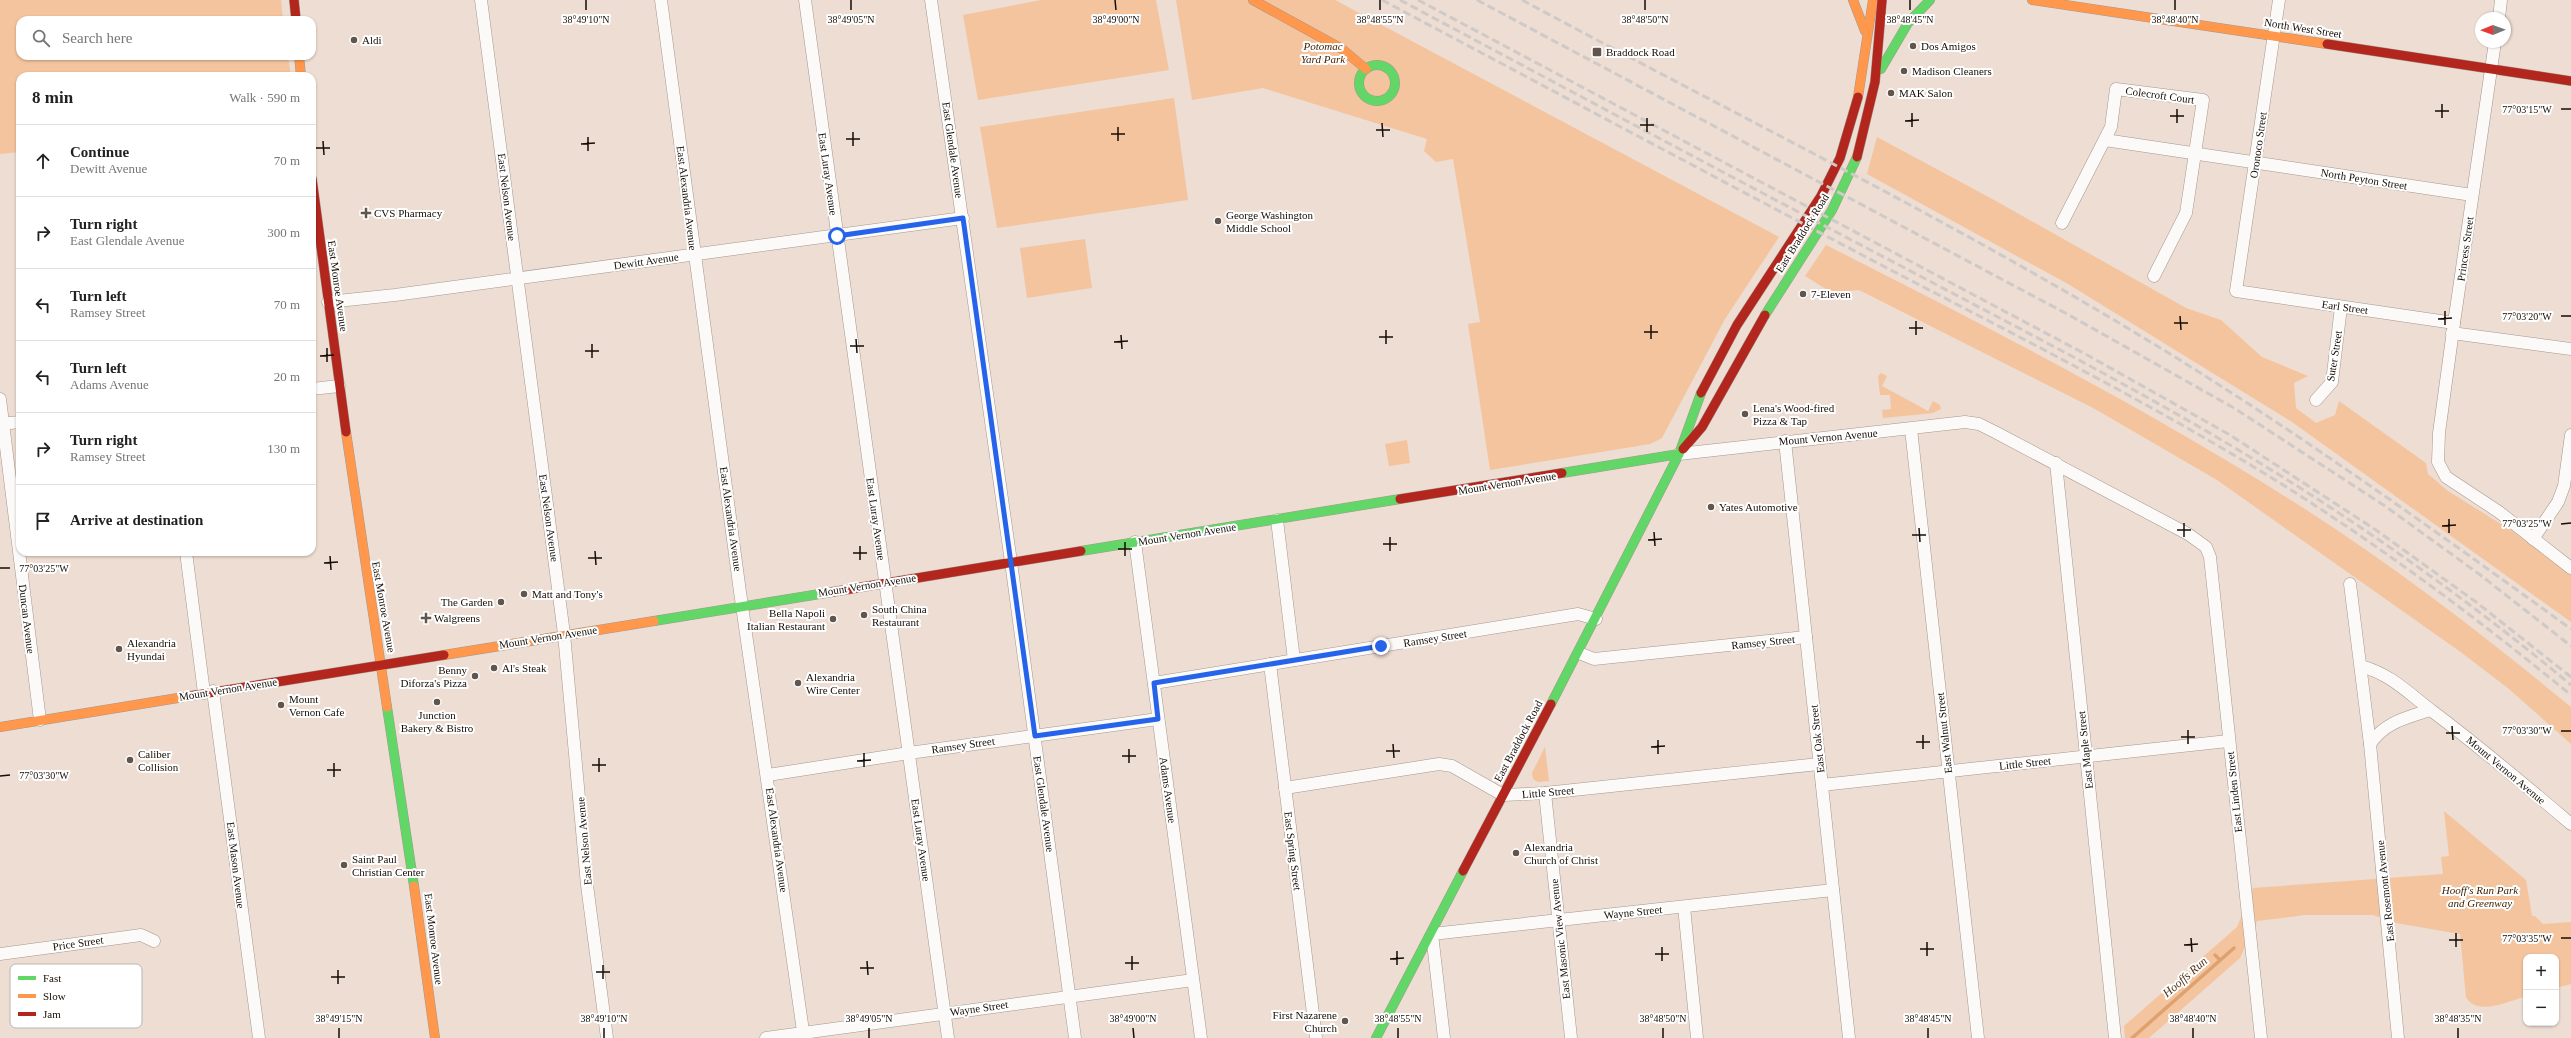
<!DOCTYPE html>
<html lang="en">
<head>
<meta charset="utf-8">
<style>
	body { margin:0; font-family:"Times New Roman",serif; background:#f6f6f6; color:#222 }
	.controls { position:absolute; right:12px; bottom:12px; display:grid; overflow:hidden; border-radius:8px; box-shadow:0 1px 3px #0004 }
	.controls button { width:36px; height:36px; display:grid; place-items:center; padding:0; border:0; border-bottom:1px solid #e0e0e0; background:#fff; color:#222; font:20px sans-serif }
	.compass { position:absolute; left:2475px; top:12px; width:36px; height:36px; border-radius:50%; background:#fff; box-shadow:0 1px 3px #0004; rotate:269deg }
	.stop { position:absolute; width:12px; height:12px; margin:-9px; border:3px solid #2563eb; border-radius:50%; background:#fff }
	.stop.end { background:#2563eb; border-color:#fff; box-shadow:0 1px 4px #0008 }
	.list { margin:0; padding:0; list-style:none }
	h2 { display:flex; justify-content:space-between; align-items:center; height:52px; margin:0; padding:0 16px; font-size:17px }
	h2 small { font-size:13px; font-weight:400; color:#767676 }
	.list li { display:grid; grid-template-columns:26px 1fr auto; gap:12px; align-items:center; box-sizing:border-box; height:72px; padding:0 16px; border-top:1px solid #e0e0e0 }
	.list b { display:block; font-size:15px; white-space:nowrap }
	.list p { margin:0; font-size:13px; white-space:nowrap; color:#767676 }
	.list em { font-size:13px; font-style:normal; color:#767676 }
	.icon { flex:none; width:22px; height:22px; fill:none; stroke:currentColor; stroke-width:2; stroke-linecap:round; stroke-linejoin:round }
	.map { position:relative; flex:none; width:2571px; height:1038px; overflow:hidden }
	.search { position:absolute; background:#fff; box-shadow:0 1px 3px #0004; left:16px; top:16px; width:300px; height:44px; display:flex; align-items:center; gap:10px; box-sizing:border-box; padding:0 14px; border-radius:12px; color:#767676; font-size:15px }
	.panel { position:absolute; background:#fff; box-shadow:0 1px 3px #0004; left:16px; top:72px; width:300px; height:484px; border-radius:12px }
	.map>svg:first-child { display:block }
</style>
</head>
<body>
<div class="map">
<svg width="2571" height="1038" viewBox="0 0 2571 1038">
	<rect width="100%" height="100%" fill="#edddd2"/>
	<!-- green -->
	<g fill="#f4c49e">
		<path d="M0 0H281L283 20H20V56H288L291 76H20V152L0 154Z"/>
		<path d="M1041 0H1156L1169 70 978 100 963 15Z"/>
		<path d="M1176 0H1335L1779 237 1725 319 1662 438 1650 444 1490 470 1468 324 1480 322 1453 159 1436 162 1424 151 1427 139 1263 88 1192 100Z"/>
		<path d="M1174 98 1188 200 997 228 980 127Z"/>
		<path d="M1877 137 1996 201 2186 308 2221 320 2262 357 2308 376 2294 383 2296 408 2316 423 2335 415 2339 401 2426 463 2428 474 2448 491 2509 529 2571 575V622L2292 422 2068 284 1867 174Z"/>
		<path d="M1085 239 1092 288 1027 298 1020 248Z"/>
		<path d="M1826 245C1988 327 2152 411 2305 509 2398 569 2486 637 2571 707V744L2509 689 2462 653 2217 480 2095 409 1859 290 1832 293 1805 276Z"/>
		<path d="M1881 373 1887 376 1882 386 1928 411 1933 401 1940 405 1941 409 1933 413 1883 418 1882 410 1891 409 1890 395H1880L1878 376Z"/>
		<path d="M1407 440 1410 463 1389 466 1385 444Z"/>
		<path d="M1545 747 1549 781 1538 782 1533 779 1532 773Z"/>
		<path d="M2444 811 2526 880 2532 916H2535L2543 924 2571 922V984L2556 988V957H2526V996C2510 1001 2477 1017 2466 997L2460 934 2396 923 2373 915H2305L2257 921 2240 958 2149 1038H2125L2124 1026 2237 927 2253 888 2443 874 2441 857 2449 856Z"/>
	</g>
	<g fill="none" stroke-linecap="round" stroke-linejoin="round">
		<!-- stream -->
		<g stroke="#dda26f" stroke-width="3.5">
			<path d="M2215 955 2220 960"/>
			<path d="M2132 1038 2234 948"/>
		</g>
		<defs>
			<g id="street">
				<path d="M481 0 564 634 587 885 607 1038"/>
				<path d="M661 0 740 592 804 1038"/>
				<path d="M805 0 948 1038"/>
				<path d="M931 0 1011 562 1075 1038"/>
				<path d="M2279 0 2236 291 2454 323"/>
				<path d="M2499 18 2501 0"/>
				<path d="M2495 42 2454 323 2439 433 2438 462 2446 477 2499 512 2571 568"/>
				<path d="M2105 140 2472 195"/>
				<path d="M2062 223 2111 127 2116 89 2203 100 2186 213 2154 276"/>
				<path d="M328 302 395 295 963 218"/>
				<path d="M2452 333 2571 349"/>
				<path d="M312 389 339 386"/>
				<path d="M0 399 40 720"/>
				<path d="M2316 400 2332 382 2341 307"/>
				<path d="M0 424 20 422"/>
				<path d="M1911 429 1978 1038"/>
				<path d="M1785 441 1849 1038"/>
				<path d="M1679 454 1965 422 1979 424 1995 432 2188 534 2206 547 2210 557 2261 1038"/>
				<path d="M2056 463 2115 1038"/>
				<path d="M1277 520 1294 660"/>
				<path d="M2533 539 2558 502 2564 486 2571 435"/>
				<path d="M1135 542 1201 1038"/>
				<path d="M186 552 204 693"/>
				<path d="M2350 584 2370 744 2398 1038"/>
				<path d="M1579 653 1594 659 1806 637"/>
				<path d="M1270 664 1316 1038"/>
				<path d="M2361 666C2392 675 2407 692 2432 711 2480 747 2525 785 2571 824"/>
				<path d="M1154 683 1578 614 1596 619"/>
				<path d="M213 691 259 1038"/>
				<path d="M2370 744C2385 722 2406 718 2430 710"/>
				<path d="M768 775 909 753 1158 719"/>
				<path d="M1822 785 2228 741"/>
				<path d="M1285 788 1439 764 1452 766 1503 795 1545 793 1819 764"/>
				<path d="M1545 793 1571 1038"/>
				<path d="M1684 907 1697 1038"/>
				<path d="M0 954 141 935 154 941"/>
				<path d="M766 1038 1193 980"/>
				<path d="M1444 1038 1432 934 1833 890"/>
			</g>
			<g id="fast">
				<circle cx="1377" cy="83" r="18"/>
				<path d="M1881 69 1908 23 1930 0"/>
				<path d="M1765 315 1832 210 1857 157"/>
				<path d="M1562 473 1679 454"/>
				<path d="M1081 551 1400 499"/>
				<path d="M654 621 832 592"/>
				<path d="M1551 704 1679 454 1701 393"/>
				<path d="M387 707 414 886"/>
				<path d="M1376 1038 1463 871"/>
			</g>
			<g id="slow">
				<path d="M1253 0 1342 49 1366 69"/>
				<path d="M1853 0 1865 31"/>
				<path d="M2032 0 2327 44"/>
				<path d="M299 56 301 76"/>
				<path d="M1858 97 1873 0"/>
				<path d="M346 432 387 707"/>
				<path d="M444 655 654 621"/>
				<path d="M0 727 190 696"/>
				<path d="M414 886 435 1038"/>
			</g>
			<g id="jam">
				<path d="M294 0 296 20"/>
				<path d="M2327 44 2571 81"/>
				<path d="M1857 157 1875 82 1882 0"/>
				<path d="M312 179 346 432"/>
				<path d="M1701 393 1737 325 1821 196 1840 158 1858 97"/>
				<path d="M1683 449 1702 427 1765 315"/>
				<path d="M1400 499 1562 473"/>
				<path d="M832 592 1081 551"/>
				<path d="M190 696 444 655"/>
				<path d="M1463 871 1551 704"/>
			</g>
		</defs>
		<!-- street casing -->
		<use href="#street" stroke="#a3988f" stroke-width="13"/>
		<!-- fast casing -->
		<use href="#fast" stroke="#a3988f" stroke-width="10"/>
		<!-- slow casing -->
		<use href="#slow" stroke="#a3988f" stroke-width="10"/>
		<!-- jam casing -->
		<use href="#jam" stroke="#a3988f" stroke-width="10"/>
		<!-- street -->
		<use href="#street" stroke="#fcfaf8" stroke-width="12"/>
		<!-- fast -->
		<use href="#fast" stroke="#63d668" stroke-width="9"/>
		<!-- slow -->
		<use href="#slow" stroke="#ff974d" stroke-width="9"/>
		<!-- jam -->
		<use href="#jam" stroke="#b3261e" stroke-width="9"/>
		<!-- rail -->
		<g stroke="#cfcac7" stroke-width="3" stroke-dasharray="8 4" stroke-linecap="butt">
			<path d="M1382 0C1544 86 1705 172 1866 257 2005 330 2146 400 2280 483 2382 547 2478 619 2571 695"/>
			<path d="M1400 0C1567 89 1733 178 1901 266 2001 319 2103 371 2201 428 2331 503 2456 589 2571 685"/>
			<path d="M1418 0 2089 356 2230 435 2376 530 2476 602 2571 677"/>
			<path d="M1477 0 2069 315 2234 408 2385 506 2479 574 2571 646"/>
			<path d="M1522 0C1728 111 1939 214 2139 335 2288 425 2430 527 2571 629"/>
		</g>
	</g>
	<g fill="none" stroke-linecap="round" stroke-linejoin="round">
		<!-- route -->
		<path stroke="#2563eb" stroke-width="5" d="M837 236 963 218 1035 736 1158 719 1154 683 1381 646"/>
	</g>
	<!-- ticks -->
	<path fill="none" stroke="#160d06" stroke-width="1.5" d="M586 0V10M851 0V10M1115 0 1116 10M1380 0V10M1645 0V10M1910 0V10M2175 0V10M2442 104V118M2177 109V123M2561 109H2571M2435 111H2449M1912 113V127M2170 116H2184M1647 118V132M1905 121 1919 120M1382 123 1383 137M1640 125H1654M1118 127V141M1376 130H1390M853 132V146M1111 134H1125M588 137V151M846 139H860M323 141 324 155M581 144 595 143M316 148H330M2445 311V325M2180 316 2181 330M2561 316H2571M2438 319 2452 318M1916 321V335M2174 323H2188M1651 325V339M1909 328H1923M1386 330V344M1644 332H1658M1121 335 1122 349M1379 337H1393M856 339 857 353M1114 342 1128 341M592 344V358M850 346H864M327 348V362M585 351H599M320 356 334 355M2449 519V533M2184 523V537M2561 524 2571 523M2442 526 2456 525M1919 528 1920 542M2177 530H2191M1654 532 1655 546M1912 535H1926M1390 537V551M1648 540 1662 539M1125 542V556M1383 544H1397M860 546V560M1118 549H1132M595 551 596 565M853 553H867M330 556 331 570M588 558H602M324 563 338 562M0 568H10M2452 726 2453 740M2188 730V744M2561 731H2571M2446 733H2460M1923 735V749M2181 737H2195M1658 740V754M1916 742H1930M1393 744 1394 758M1651 747 1665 746M1129 749V763M1386 751H1400M864 753V767M1122 756H1136M599 758V772M857 761 871 760M334 763V777M592 765H606M327 770H341M0 776 10 775M2456 933V947M2191 938 2192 952M2561 938H2571M2449 940H2463M1927 942V956M2184 945 2198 944M1662 947V961M1920 949H1934M1397 951V965M1655 954H1669M1132 956V970M1390 959 1404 958M867 961 868 975M1125 963H1139M603 965V979M860 968H874M338 970V984M596 972H610M331 977H345M339 1028V1038M604 1028V1038M869 1028V1038M1133 1028 1134 1038M1398 1028V1038M1663 1028V1038M1928 1028V1038M2193 1028V1038M2458 1028V1038"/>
	<!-- markers -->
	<g fill="#61564d" stroke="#fff" stroke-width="1.5">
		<circle cx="354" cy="40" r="4"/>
		<circle cx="1913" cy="46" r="4"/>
		<rect x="1592" y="47" width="10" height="10" rx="2"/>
		<circle cx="1904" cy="71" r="4"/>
		<circle cx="1891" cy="93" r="4"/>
		<path d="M364 207h4v4h4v4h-4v4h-4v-4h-4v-4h4z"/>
		<circle cx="1218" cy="221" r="4"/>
		<circle cx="1803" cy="294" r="4"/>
		<circle cx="1745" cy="414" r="4"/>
		<circle cx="1711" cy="507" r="4"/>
		<circle cx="524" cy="594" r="4"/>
		<circle cx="501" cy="602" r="4"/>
		<circle cx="864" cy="615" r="4"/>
		<path d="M424 612h4v4h4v4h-4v4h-4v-4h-4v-4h4z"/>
		<circle cx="833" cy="619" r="4"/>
		<circle cx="119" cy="649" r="4"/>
		<circle cx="494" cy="668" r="4"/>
		<circle cx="475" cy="676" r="4"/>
		<circle cx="798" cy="683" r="4"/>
		<circle cx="437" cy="702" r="4"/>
		<circle cx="281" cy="705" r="4"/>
		<circle cx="130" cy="760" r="4"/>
		<circle cx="1516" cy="853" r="4"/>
		<circle cx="344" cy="865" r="4"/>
		<circle cx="1345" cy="1021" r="4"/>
	</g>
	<g text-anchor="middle" stroke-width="4" stroke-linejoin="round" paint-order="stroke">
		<!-- street labels -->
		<g font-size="11" fill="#160d06" stroke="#fff">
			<text transform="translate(2303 28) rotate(9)" y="4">North West Street</text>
			<text transform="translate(2160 95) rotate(8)" y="4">Colecroft Court</text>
			<text transform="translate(2258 145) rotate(-82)" y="4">Oronoco Street</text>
			<text transform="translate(953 150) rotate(82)" y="4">East Glendale Avenue</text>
			<text transform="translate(828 174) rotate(82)" y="4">East Luray Avenue</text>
			<text transform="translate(2364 179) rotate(9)" y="4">North Peyton Street</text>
			<text transform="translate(507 197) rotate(83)" y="4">East Nelson Avenue</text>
			<text transform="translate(687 198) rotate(83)" y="4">East Alexandria Avenue</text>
			<text transform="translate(1802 233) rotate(-58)" y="4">East Braddock Road</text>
			<text transform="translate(2465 249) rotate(-82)" y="4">Princess Street</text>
			<text transform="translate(646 261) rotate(-8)" y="4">Dewitt Avenue</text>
			<text transform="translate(338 286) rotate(82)" y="4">East Monroe Avenue</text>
			<text transform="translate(2345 307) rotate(8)" y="4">Earl Street</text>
			<text transform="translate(2334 356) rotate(-81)" y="4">Suter Street</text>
			<text transform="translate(1828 437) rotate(-5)" y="4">Mount Vernon Avenue</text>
			<text transform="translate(1507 483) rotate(-9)" y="4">Mount Vernon Avenue</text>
			<text transform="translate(549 518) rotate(82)" y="4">East Nelson Avenue</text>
			<text transform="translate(731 519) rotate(82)" y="4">East Alexandria Avenue</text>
			<text transform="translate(876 519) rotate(82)" y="4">East Luray Avenue</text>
			<text transform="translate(1187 534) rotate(-9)" y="4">Mount Vernon Avenue</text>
			<text transform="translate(867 585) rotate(-9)" y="4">Mount Vernon Avenue</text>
			<text transform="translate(384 607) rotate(80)" y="4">East Monroe Avenue</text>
			<text transform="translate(27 619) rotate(83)" y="4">Duncan Avenue</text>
			<text transform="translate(548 637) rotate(-9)" y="4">Mount Vernon Avenue</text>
			<text transform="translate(1435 638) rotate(-9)" y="4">Ramsey Street</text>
			<text transform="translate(1763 642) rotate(-6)" y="4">Ramsey Street</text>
			<text transform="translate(228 689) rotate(-9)" y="4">Mount Vernon Avenue</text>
			<text transform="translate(1944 733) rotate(-96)" y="4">East Walnut Street</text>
			<text transform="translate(1817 739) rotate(-96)" y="4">East Oak Street</text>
			<text transform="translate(1518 741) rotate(-62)" y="4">East Braddock Road</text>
			<text transform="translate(963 745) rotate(-8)" y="4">Ramsey Street</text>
			<text transform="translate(2085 750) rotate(-96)" y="4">East Maple Street</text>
			<text transform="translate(2025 763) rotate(-6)" y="4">Little Street</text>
			<text transform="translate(2506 770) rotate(40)" y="4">Mount Vernon Avenue</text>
			<text transform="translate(1168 790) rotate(82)" y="4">Adams Avenue</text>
			<text transform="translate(1548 792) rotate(-5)" y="4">Little Street</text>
			<text transform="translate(2234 792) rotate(-96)" y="4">East Linden Street</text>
			<text transform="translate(1044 804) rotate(82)" y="4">East Glendale Avenue</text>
			<text transform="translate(777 840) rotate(82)" y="4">East Alexandria Avenue</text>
			<text transform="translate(921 840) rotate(82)" y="4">East Luray Avenue</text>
			<text transform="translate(584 841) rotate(-95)" y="4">East Nelson Avenue</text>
			<text transform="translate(1293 851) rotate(83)" y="4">East Spring Street</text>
			<text transform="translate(236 865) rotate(83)" y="4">East Mason Avenue</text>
			<text transform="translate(2385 891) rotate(-96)" y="4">East Rosemont Avenue</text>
			<text transform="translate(1633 912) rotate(-6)" y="4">Wayne Street</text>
			<text transform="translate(434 939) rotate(83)" y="4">East Monroe Avenue</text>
			<text transform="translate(1560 939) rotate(-96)" y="4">East Masonic View Avenue</text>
			<text transform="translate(78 943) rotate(-8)" y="4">Price Street</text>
			<text transform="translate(979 1008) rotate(-8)" y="4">Wayne Street</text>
		</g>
		<!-- poi labels -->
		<g font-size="11" fill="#160d06" stroke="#fff" text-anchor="start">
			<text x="362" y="44">Aldi</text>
			<text x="1921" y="50">Dos Amigos</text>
			<text x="1606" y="56">Braddock Road</text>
			<text x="1912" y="75">Madison Cleaners</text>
			<text x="1899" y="97">MAK Salon</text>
			<text x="374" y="217">CVS Pharmacy</text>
			<text x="1226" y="219">George Washington<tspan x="1226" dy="13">Middle School</tspan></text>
			<text x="1811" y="298">7-Eleven</text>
			<text x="1753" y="412">Lena's Wood-fired<tspan x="1753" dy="13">Pizza &amp; Tap</tspan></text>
			<text x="1719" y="511">Yates Automotive</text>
			<text x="532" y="598">Matt and Tony's</text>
			<text x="493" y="606" text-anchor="end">The Garden</text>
			<text x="872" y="613">South China<tspan x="872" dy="13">Restaurant</tspan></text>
			<text x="825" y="617" text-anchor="end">Bella Napoli<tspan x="825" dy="13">Italian Restaurant</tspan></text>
			<text x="434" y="622">Walgreens</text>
			<text x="127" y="647">Alexandria<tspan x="127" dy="13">Hyundai</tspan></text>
			<text x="502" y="672">Al's Steak</text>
			<text x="467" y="674" text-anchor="end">Benny<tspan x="467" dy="13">Diforza's Pizza</tspan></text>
			<text x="806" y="681">Alexandria<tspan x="806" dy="13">Wire Center</tspan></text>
			<text x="289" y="703">Mount<tspan x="289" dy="13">Vernon Cafe</tspan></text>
			<text x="437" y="719" text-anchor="middle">Junction<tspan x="437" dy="13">Bakery &amp; Bistro</tspan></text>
			<text x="138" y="758">Caliber<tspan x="138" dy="13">Collision</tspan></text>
			<text x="1524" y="851">Alexandria<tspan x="1524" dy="13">Church of Christ</tspan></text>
			<text x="352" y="863">Saint Paul<tspan x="352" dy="13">Christian Center</tspan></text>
			<text x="1337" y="1019" text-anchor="end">First Nazarene<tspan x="1337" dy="13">Church</tspan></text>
		</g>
		<!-- park labels -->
		<g font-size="11" font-style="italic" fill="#422305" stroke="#fff">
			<text x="1323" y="50">Potomac<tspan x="1323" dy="13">Yard Park</tspan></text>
			<text x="2480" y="894">Hooff's Run Park<tspan x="2480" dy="13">and Greenway</tspan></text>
		</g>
		<!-- water labels -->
		<g font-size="12" font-style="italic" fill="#503013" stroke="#fff">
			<text transform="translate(2185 977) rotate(-41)" y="4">Hooffs Run</text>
		</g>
	</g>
	<!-- legend -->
	<rect x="10" y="964" width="132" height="64" rx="6" fill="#fff" stroke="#b9b6b4" stroke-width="1"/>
	<rect x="18" y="976" width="18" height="4" fill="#63d668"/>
	<rect x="18" y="994" width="18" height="4" fill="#ff974d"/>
	<rect x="18" y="1012" width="18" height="4" fill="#b3261e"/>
	<g font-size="11" fill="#160d06">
		<text x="43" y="982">Fast</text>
		<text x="43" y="1000">Slow</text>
		<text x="43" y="1018">Jam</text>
	</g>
	<g font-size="10" text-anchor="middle" fill="#160d06" stroke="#fff" stroke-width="4" stroke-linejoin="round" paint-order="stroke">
		<text x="586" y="23">38°49'10"N</text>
		<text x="851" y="23">38°49'05"N</text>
		<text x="1116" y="23">38°49'00"N</text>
		<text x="1380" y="23">38°48'55"N</text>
		<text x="1645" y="23">38°48'50"N</text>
		<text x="1910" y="23">38°48'45"N</text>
		<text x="2175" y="23">38°48'40"N</text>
		<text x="2527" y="113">77°03'15"W</text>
		<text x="2527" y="320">77°03'20"W</text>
		<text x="2527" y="527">77°03'25"W</text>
		<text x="44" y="572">77°03'25"W</text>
		<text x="2527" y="734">77°03'30"W</text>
		<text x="44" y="779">77°03'30"W</text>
		<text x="2527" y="942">77°03'35"W</text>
		<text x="339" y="1022">38°49'15"N</text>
		<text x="604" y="1022">38°49'10"N</text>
		<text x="869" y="1022">38°49'05"N</text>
		<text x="1133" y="1022">38°49'00"N</text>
		<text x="1398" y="1022">38°48'55"N</text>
		<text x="1663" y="1022">38°48'50"N</text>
		<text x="1928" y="1022">38°48'45"N</text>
		<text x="2193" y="1022">38°48'40"N</text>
		<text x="2458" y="1022">38°48'35"N</text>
	</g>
</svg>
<div class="controls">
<button>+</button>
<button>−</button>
</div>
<svg class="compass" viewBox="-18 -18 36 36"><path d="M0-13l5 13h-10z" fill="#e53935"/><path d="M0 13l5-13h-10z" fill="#767676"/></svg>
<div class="stop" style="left:837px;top:236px"></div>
<div class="stop end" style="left:1381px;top:646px"></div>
<div class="search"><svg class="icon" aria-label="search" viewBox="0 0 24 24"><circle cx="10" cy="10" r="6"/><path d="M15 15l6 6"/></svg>Search here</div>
<section class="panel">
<h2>8 min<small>Walk · 590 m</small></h2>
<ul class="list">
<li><svg class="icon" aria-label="ahead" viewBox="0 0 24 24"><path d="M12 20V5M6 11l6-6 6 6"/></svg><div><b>Continue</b><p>Dewitt Avenue</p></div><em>70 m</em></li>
<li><svg class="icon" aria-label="right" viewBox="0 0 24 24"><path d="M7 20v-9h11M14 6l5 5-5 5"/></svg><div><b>Turn right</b><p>East Glendale Avenue</p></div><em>300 m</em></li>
<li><svg class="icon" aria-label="left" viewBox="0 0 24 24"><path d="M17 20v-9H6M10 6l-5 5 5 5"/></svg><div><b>Turn left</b><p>Ramsey Street</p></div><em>70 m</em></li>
<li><svg class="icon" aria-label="left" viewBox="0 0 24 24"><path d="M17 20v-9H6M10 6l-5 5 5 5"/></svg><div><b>Turn left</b><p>Adams Avenue</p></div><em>20 m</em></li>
<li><svg class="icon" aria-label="right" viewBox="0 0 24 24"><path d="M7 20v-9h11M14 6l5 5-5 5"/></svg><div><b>Turn right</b><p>Ramsey Street</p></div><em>130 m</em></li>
<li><svg class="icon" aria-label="arrive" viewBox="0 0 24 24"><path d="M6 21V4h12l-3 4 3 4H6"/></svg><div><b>Arrive at destination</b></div></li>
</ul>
</section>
</div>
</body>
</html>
